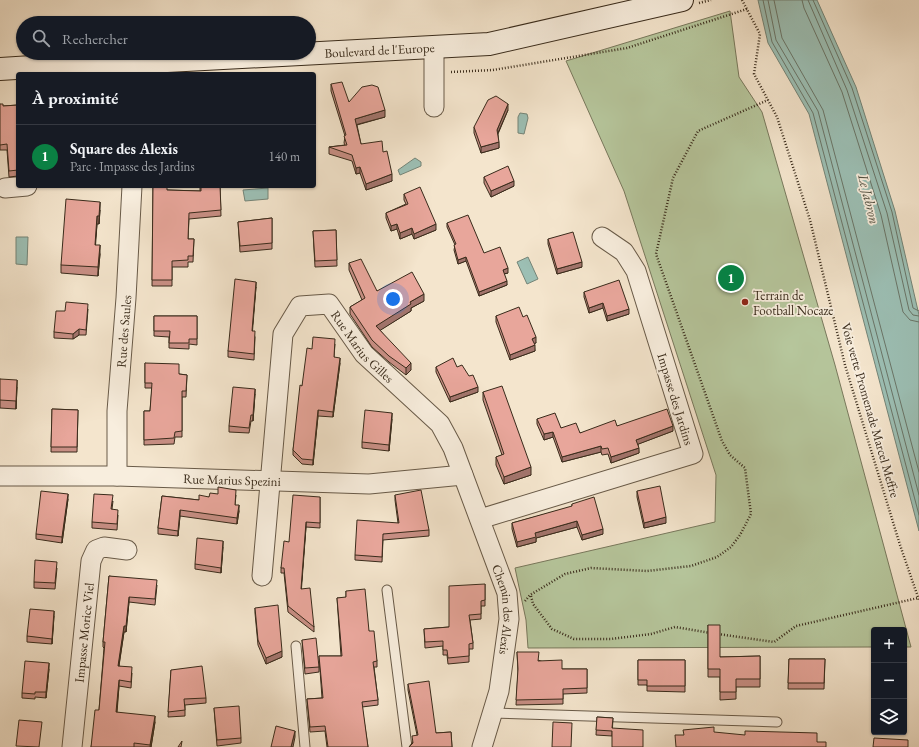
<!DOCTYPE html>
<html lang="fr">
<head>
<meta charset="utf-8">
<style>
	body { margin:0; font-family:"EB Garamond",serif; background:#242831; color:#f1f3f6 }
	.controls { position:absolute; right:12px; bottom:12px; display:grid; overflow:hidden; border-radius:4px; box-shadow:0 1px 3px #0004 }
	.controls button { width:36px; height:36px; display:grid; place-items:center; padding:0; border:0; border-bottom:1px solid #363941; background:#171b24; color:#f1f3f6; font:20px sans-serif }
	.you { position:absolute; left:393px; top:299px; width:14px; height:14px; margin:-10px; border:3px solid #fff; border-radius:50%; background:#1a73e8; box-shadow:0 0 0 6px #1a73e833 }
	.badge { display:grid; place-items:center; width:26px; height:26px; border-radius:50%; background:#0b8043; color:#fff; font-size:13px; font-weight:700 }
	.pin { position:absolute; translate:-50% -50%; border:2px solid #fff; box-shadow:0 1px 4px #0006 }
	.list { margin:0; padding:0; list-style:none }
	h2 { display:flex; justify-content:space-between; align-items:center; height:52px; margin:0; padding:0 16px; font-size:17px }
	h2 small { font-size:13px; font-weight:400; color:#9ea1a6 }
	.list li { display:grid; grid-template-columns:26px 1fr auto; gap:12px; align-items:center; box-sizing:border-box; height:64px; padding:0 16px; border-top:1px solid #363941 }
	.list b { display:block; font-size:15px; white-space:nowrap }
	.list p { margin:0; font-size:13px; white-space:nowrap; color:#9ea1a6 }
	.list em { font-size:13px; font-style:normal; color:#9ea1a6 }
	.icon { flex:none; width:22px; height:22px; fill:none; stroke:currentColor; stroke-width:2; stroke-linecap:round; stroke-linejoin:round }
	.map { position:relative; flex:none; width:919px; height:747px; overflow:hidden }
	.search { position:absolute; background:#171b24; box-shadow:0 1px 3px #0004; left:16px; top:16px; width:300px; height:44px; display:flex; align-items:center; gap:10px; box-sizing:border-box; padding:0 14px; border-radius:22px; color:#9ea1a6; font-size:15px }
	.panel { position:absolute; background:#171b24; box-shadow:0 1px 3px #0004; left:16px; top:72px; width:300px; height:116px; border-radius:4px }
	.map>svg:first-child { display:block }
</style>
</head>
<body>
<div class="map">
<svg width="919" height="747" viewBox="0 0 919 747">
	<rect width="100%" height="100%" fill="#f4e5cd"/>
	<filter id="stains"><feTurbulence type="fractalNoise" baseFrequency=".005" numOctaves="4"/><feColorMatrix values="0 0 0 0 .2 0 0 0 0 .09 0 0 0 0 .02 0 0 0 .5 -.17"/></filter>
	<radialGradient id="worn" r=".72"><stop offset=".6" stop-color="#630" stop-opacity="0"/><stop offset="1" stop-color="#630" stop-opacity=".3"/></radialGradient>
	<!-- green -->
	<path fill="#b6c69c" stroke="#78785c" d="M730 11 739 77 762 112 835 365 911 647H904V630H874V647L528 648 526 620 515 568 715 522 716 475 624 191 566 61Z"/>
	<!-- water -->
	<g fill="#9cbfb4" stroke="#748477">
		<path d="M758 0H817L856 87 895 211 919 315V531L809 114 768 43Z"/>
		<path d="M520 113 527 114 528 118 524 134 518 133V117Z"/>
		<path d="M415 158 421 162V166L400 175 398 170Z"/>
		<path d="M268 188V199L245 201 243 190Z"/>
		<path d="M16 237H28L27 265 16 264Z"/>
		<path d="M528 257 538 279 527 284 517 262Z"/>
	</g>
	<g fill="none" stroke-linecap="round" stroke-linejoin="round">
		<!-- shore -->
		<g stroke="#6a7568" stroke-width="1">
			<path d="M763 0 772 42 813 113 919 515"/>
			<path d="M768 0 776 40 818 111 919 495"/>
			<path d="M774 0 782 38 823 110 919 472"/>
			<path d="M802 0 804 8 842 92 881 215 903 312 910 320 919 322"/>
			<path d="M808 0 847 90 887 213 909 310 913 315 919 316"/>
			<path d="M813 0 852 88 892 212 913 308 919 311"/>
		</g>
		<defs>
			<g id="lane">
				<path d="M387 590 407 747"/>
				<path d="M296 646 305 747"/>
				<path d="M493 713 777 722"/>
			</g>
			<g id="street">
				<path d="M434 107V47"/>
				<path d="M5 188 27 186"/>
				<path id="s1" d="M0 476H117L369 484 463 475"/>
				<path id="s2" d="M117 476V411L126 298 132 186"/>
				<path d="M480 519 693 454 636 271 624 252 602 237"/>
				<path id="s3" d="M262 576 283 334 300 306 329 304 364 354 440 424 453 448 507 593 509 619 499 691 482 747"/>
				<path id="s4" d="M72 747 91 561 96 550 104 547 127 550"/>
			</g>
			<g id="secondary">
				<path id="s5" d="M0 69 111 62 167 61 489 44 682 0"/>
			</g>
		</defs>
		<!-- lane casing -->
		<use href="#lane" stroke="#685a48" stroke-width="11"/>
		<!-- street casing -->
		<use href="#street" stroke="#685a48" stroke-width="21"/>
		<!-- secondary casing -->
		<use href="#secondary" stroke="#392b1b" stroke-width="24"/>
		<!-- path -->
		<g stroke="#392b1b" stroke-width="2.5" stroke-dasharray="1 2" stroke-linecap="butt">
			<path d="M742 0 760 34 754 74 777 117 810 220 845 365 900 545 919 600"/>
			<path d="M699 3 711 0"/>
			<path d="M451 72 493 70 627 48 747 9"/>
			<path d="M531 596 533 604 552 629 574 639H611L651 634 675 627 711 633"/>
			<path d="M525 601 530 595 565 574 591 568 647 571 691 566 717 557 731 547 740 535 751 514 745 468 730 455 722 441 656 254 673 178 698 131 768 100"/>
			<path d="M718 634 774 642 796 626 918 598"/>
		</g>
		<!-- lane -->
		<use href="#lane" stroke="#f8eede" stroke-width="9"/>
		<!-- street -->
		<use href="#street" stroke="#f8eede" stroke-width="19"/>
		<!-- secondary -->
		<use href="#secondary" stroke="#f8eede" stroke-width="22"/>
	</g>
	<!-- wall -->
	<g fill="#c88f85" stroke="#392b1b">
		<path d="M331 84 349 102 385 117 357 125 361 144 383 152 392 181 366 190 360 173 356 174 352 161 329 154V147L345 145 344 143 345 136 331 91Z"/>
		<path d="M0 104 3 106 18 105V176L9 177 7 150H0Z"/>
		<path d="M508 110 498 134 499 148 481 153 474 133V127Z"/>
		<path d="M484 177 514 186 491 197 484 183Z"/>
		<path d="M153 186 167 190 200 191V186H220L221 216 189 219 188 239H194L193 262H188V267H172V286H152Z"/>
		<path d="M404 194 436 230 414 239 412 234 400 239 397 229 391 231 386 218V213L406 204 404 200Z"/>
		<path d="M100 210 99 224H97L95 245 100 254 98 276 61 273V265Z"/>
		<path d="M272 218V249L240 252 238 222Z"/>
		<path d="M447 223 508 273 504 274 507 285 479 296 466 261 458 264 454 250 455 245 447 227Z"/>
		<path d="M336 230 337 266 315 267 313 231Z"/>
		<path d="M548 239 582 267 557 274 548 244Z"/>
		<path d="M349 263 377 291 424 301 411 308V311L380 330 411 370 406 375 389 362 372 347 350 314V307L362 300 349 270Z"/>
		<path d="M256 287 252 331 255 337 254 360 228 357V351Z"/>
		<path d="M584 292 629 314 607 321 603 308 589 313 584 297Z"/>
		<path d="M88 309 86 335H79L73 339 54 338V332L65 311Z"/>
		<path d="M154 316H197V345L189 344V349L169 348V337L154 336Z"/>
		<path d="M496 316 523 317 536 343H534L535 351 510 360 496 322Z"/>
		<path d="M335 344 334 357 340 363 333 417 318 416 313 465 302 464 293 455V450L302 386 312 349Z"/>
		<path d="M145 363 179 374 187 375 186 397H182V437H175L174 444 144 445V411H150L152 388H145Z"/>
		<path d="M436 367H457L478 392 450 402 436 372Z"/>
		<path d="M0 379 17 387 16 409 0 408Z"/>
		<path d="M483 392 531 475 504 484 496 465V457L502 455 483 400Z"/>
		<path d="M255 394 253 421H251L249 433 229 432V426Z"/>
		<path d="M52 409 78 410 77 452H51Z"/>
		<path d="M392 419 389 451 362 448V442Z"/>
		<path d="M537 419 561 428 580 433 617 426 673 431 638 444 639 453 611 463 608 454 602 455 601 452 562 462 553 437 544 440 537 424Z"/>
		<path d="M637 491 666 523 644 528 637 497Z"/>
		<path d="M236 495 235 505 239 511 237 524 180 516 178 536 158 534V528L162 496 199 500 209 497Z"/>
		<path d="M395 495 429 530V536L383 540 382 562 355 560V555L398 523 395 500Z"/>
		<path d="M320 497V528L306 527 301 589 314 627V632L288 612 284 573H281V568L289 542Z"/>
		<path d="M68 499 62 543 36 539V534Z"/>
		<path d="M113 501 112 509 118 515 117 530 92 528V522Z"/>
		<path d="M572 504 603 534 582 540 577 527 536 538V542L517 547 512 529V523L572 507Z"/>
		<path d="M223 547 221 573 195 569V564Z"/>
		<path d="M57 568 55 589 34 588V582Z"/>
		<path d="M109 576 157 585 155 605 129 602 126 632H124L119 666 132 673 131 688 119 686 117 713 155 722 151 747H91L99 710 104 648 103 647V642Z"/>
		<path d="M485 584V606H481V619L470 620 473 643V649H469V662L448 664 447 655H443V646L425 648 424 629 449 627Z"/>
		<path d="M346 591 369 631 377 661V667H374L378 700V705L362 707 368 747H327L325 731 310 732 307 699 322 698 319 656H341L337 598H346Z"/>
		<path d="M255 608 282 657 266 664 258 645 255 613Z"/>
		<path d="M54 616 52 644 27 642V636Z"/>
		<path d="M708 625 720 657 760 656V687H736V699L720 700V677H708Z"/>
		<path d="M302 640 319 667V672L305 674Z"/>
		<path d="M517 652 562 669H587V693L563 694V704L516 705 518 672Z"/>
		<path d="M789 659H825L824 689H788Z"/>
		<path d="M638 660H685V692L647 691V685H638Z"/>
		<path d="M49 669 46 698 35 697V699L22 698V693Z"/>
		<path d="M171 670 206 698V703L185 705V716L168 717Z"/>
		<path d="M408 684 436 733 451 732 452 747H409L412 743 417 735 408 690Z"/>
		<path d="M214 708 241 738V743L217 746Z"/>
		<path d="M597 717 613 718 612 736 596 735Z"/>
	</g>
	<!-- shaded-wall -->
	<g fill="#a2746c" stroke="#392b1b">
		<path d="M508 104V110L497 135V130Z"/>
		<path d="M385 110V117L355 125V119Z"/>
		<path d="M499 142V148L481 153V147Z"/>
		<path d="M360 167V173L356 174V168Z"/>
		<path d="M392 174V181L366 190V184Z"/>
		<path d="M514 181V186L491 197V191Z"/>
		<path d="M100 202V210L99 224V216Z"/>
		<path d="M97 216V224L95 253V245Z"/>
		<path d="M397 224V229L391 231V226Z"/>
		<path d="M436 224V230L414 239V234Z"/>
		<path d="M412 228V234L400 239V233Z"/>
		<path d="M100 245V254L98 276V267Z"/>
		<path d="M466 257V261L458 264V260Z"/>
		<path d="M582 262V267L557 274V269Z"/>
		<path d="M508 268V273L503 274V270Z"/>
		<path d="M507 281V285L479 296V292Z"/>
		<path d="M256 282V287L252 337V331Z"/>
		<path d="M424 294V301L411 308V311L376 333V326L410 302Z"/>
		<path d="M603 303V308L589 313V308Z"/>
		<path d="M629 309V314L607 321V316Z"/>
		<path d="M79 329V335L73 339V334Z"/>
		<path d="M536 337V343L532 344V339Z"/>
		<path d="M535 345V351L510 360V355Z"/>
		<path d="M340 358V363L333 417V412Z"/>
		<path d="M411 363V370L406 375V368Z"/>
		<path d="M17 380V387L16 409V401Z"/>
		<path d="M478 387V392L450 402V397Z"/>
		<path d="M255 389V394L253 421V415Z"/>
		<path d="M318 410V416L313 465V460Z"/>
		<path d="M392 413V419L389 451V445Z"/>
		<path d="M673 426V431L636 445V440Z"/>
		<path d="M553 432V437L544 440V434Z"/>
		<path d="M601 446V452L562 462V457Z"/>
		<path d="M639 448V453L611 463V457Z"/>
		<path d="M531 467V475L504 484V477Z"/>
		<path d="M68 494V499L62 543V537Z"/>
		<path d="M239 505V511L237 524V518Z"/>
		<path d="M180 510V516L178 536V531Z"/>
		<path d="M666 517V523L644 528V523Z"/>
		<path d="M577 521V527L536 538V542L517 547V542L535 533Z"/>
		<path d="M306 522V527L301 595V589Z"/>
		<path d="M603 529V534L582 540V535Z"/>
		<path d="M223 541V547L221 573V568Z"/>
		<path d="M129 597V602L126 632V626Z"/>
		<path d="M54 611V616L52 644V639Z"/>
		<path d="M124 626V632L118 671V666Z"/>
		<path d="M282 651V657L266 664V658Z"/>
		<path d="M49 663V669L46 698V692Z"/>
		<path d="M119 680V686L116 718V712Z"/>
		<path d="M155 716V722L151 747H150Z"/>
		<path d="M295 731V737L293 747H291Z"/>
	</g>
	<!-- building -->
	<g fill="#e8a69b" stroke="#392b1b">
		<path d="M342 82 349 102 362 87 372 85 378 87 385 110 355 119 361 144 382 141 383 152 387 151 392 174 366 184 360 167 356 168 352 155 329 147 347 145 344 136 346 135 331 84Z"/>
		<path d="M496 96 508 104 497 130 499 142 481 147 474 127 488 100Z"/>
		<path d="M0 104H3V106L18 105V170L9 171 7 144 0 145Z"/>
		<path d="M508 166 514 181 491 191 484 177Z"/>
		<path d="M153 186H167V190L201 191V186H220L221 210 189 213 188 239H194L193 256H188V260L172 261V280H152Z"/>
		<path d="M420 187 436 224 414 234 412 228 400 233 397 224 391 226 386 213 408 204 404 194Z"/>
		<path d="M66 199 100 202 99 216H97L95 245H100L98 267 61 265Z"/>
		<path d="M468 215 484 253 500 247 508 268 503 270 507 281 479 292 466 257 458 260 454 245 456 244 447 223Z"/>
		<path d="M272 218V243L240 246 238 222Z"/>
		<path d="M336 230 337 260 315 261 313 231Z"/>
		<path d="M573 232 582 262 557 269 548 239Z"/>
		<path d="M361 259 377 291 412 272 424 294 410 302 411 304 376 326 411 363 406 368 389 356 372 340 350 307 365 298 349 263Z"/>
		<path d="M235 279 256 282 252 331H255L254 354 228 351Z"/>
		<path d="M619 280 629 309 607 316 603 303 589 308 584 292Z"/>
		<path d="M66 302 88 304 86 330 79 329 73 334 54 332 56 311H65Z"/>
		<path d="M519 307 523 317 527 315 536 337 532 339 535 345 510 355 496 316Z"/>
		<path d="M154 316H197V339H189V343H169L170 331H154Z"/>
		<path d="M313 337 335 339 334 357 340 358 333 412 318 410 313 460 302 459 293 450 300 385 302 386 307 348 312 349Z"/>
		<path d="M453 358 457 367 462 365 469 376 473 375 478 387 450 397 436 367Z"/>
		<path d="M145 363 179 364V374L187 375 186 391H182V431L175 432 174 438 144 440V411H150L152 383H145Z"/>
		<path d="M0 379 17 380 16 401 0 400Z"/>
		<path d="M502 386 531 467 504 477 496 457 504 454 483 392Z"/>
		<path d="M233 387 255 389 253 415H251L249 428 229 426Z"/>
		<path d="M52 409 78 410 77 447H51Z"/>
		<path d="M667 409 673 426 636 440 639 448 611 457 608 448 602 449 601 446 562 457 553 432 544 434 537 419 555 413 561 428 576 423 580 433 615 420 617 426Z"/>
		<path d="M365 410 392 413 389 445 362 442Z"/>
		<path d="M660 486 666 517 644 523 637 491Z"/>
		<path d="M218 487 236 490 235 505H239L237 518 180 510 178 531 158 528 162 496 199 500V495L209 497 210 493 218 494Z"/>
		<path d="M421 490 429 530 383 534 382 557 355 555 357 520 399 523 395 495Z"/>
		<path d="M41 491 68 494 62 537 36 534Z"/>
		<path d="M94 494 113 495 111 509 118 510 117 524 92 522Z"/>
		<path d="M293 495 320 497V523L306 522 301 589 310 588 314 627 288 606 284 568H281L284 541 289 542Z"/>
		<path d="M594 497 603 529 582 535 577 521 535 533 536 537 517 542 512 523 572 506V504Z"/>
		<path d="M197 538 223 541 221 568 195 564Z"/>
		<path d="M35 560 57 562 55 583 34 582Z"/>
		<path d="M109 576 157 580 155 599 129 597 126 626H124L118 666 132 667 131 682 119 680 116 712 155 716 150 745 134 743V747H91L95 710H99L105 642H103Z"/>
		<path d="M485 584V600L481 601V614L469 615 473 643 469 644V656L448 658 447 650H443V641L425 642 424 629 449 627V586Z"/>
		<path d="M365 589 369 631H374L377 661 373 662 378 700 362 702 368 747H328L325 726 310 727 307 699 323 698 319 656H342L337 598 346 597V591Z"/>
		<path d="M278 605 282 651 266 658 258 640 255 608Z"/>
		<path d="M30 609 54 611 52 639 27 636Z"/>
		<path d="M708 625H720V657L760 656V679H736V692H720V669H708Z"/>
		<path d="M316 638 319 667 305 668 302 640Z"/>
		<path d="M517 652H539L538 661 562 660V669H587V688L563 689V699L516 700 518 669Z"/>
		<path d="M789 659H825L824 683H788Z"/>
		<path d="M638 660H685V686H647V680H638Z"/>
		<path d="M25 661 49 663 46 692H35V694L22 693Z"/>
		<path d="M202 666 206 698 184 699 185 710 168 712 171 670Z"/>
		<path d="M429 681 436 733 451 732 452 747H409L413 743 412 736 418 735 408 684Z"/>
		<path d="M239 706 241 738 217 740 214 708Z"/>
		<path d="M597 717 613 718 612 728 643 730V747H612V731L596 730Z"/>
		<path d="M19 720 42 722 39 747 16 746Z"/>
		<path d="M553 722 572 723 571 747H552Z"/>
		<path d="M276 726 295 731 291 747H271Z"/>
		<path d="M714 727V732L745 735V731L817 733V742H826V747H676L675 735H684L683 730Z"/>
		<path d="M874 738 908 740V747H873Z"/>
		<path d="M182 741 181 747H178Z"/>
	</g>
	<!-- markers -->
	<circle fill="#8f2418" stroke="#f8eede" stroke-width="1.5" cx="745" cy="302" r="4"/>
	<g text-anchor="middle" stroke-width="3.5" stroke-linejoin="round" paint-order="stroke">
		<!-- street labels -->
		<g font-size="13" fill="#392b1b" stroke="#f8eede">
			<text dy="5" stroke="none"><textPath href="#s5" startOffset="380">Boulevard de l'Europe</textPath></text>
			<text dy="5" stroke="none"><textPath href="#s2" startOffset="145">Rue des Saules</textPath></text>
			<text dy="5" stroke="none"><textPath href="#s3" startOffset="359">Rue Marius Gilles</textPath></text>
			<text transform="translate(676 399) rotate(73)" y="5">Impasse des Jardins</text>
			<text transform="translate(871 410) rotate(74)" y="5">Voie verte Promenade Marcel Meffre</text>
			<text dy="5" stroke="none"><textPath href="#s1" startOffset="232">Rue Marius Spezini</textPath></text>
			<text dy="5" stroke="none"><textPath href="#s3" startOffset="667">Chemin des Alexis</textPath></text>
			<text dy="5" stroke="none"><textPath href="#s4" startOffset="115">Impasse Morice Viel</textPath></text>
		</g>
		<!-- poi labels -->
		<g font-size="13" fill="#392b1b" stroke="#f8eede" text-anchor="start">
			<text x="753" y="300">Terrain de<tspan x="753" dy="15">Football Nocaze</tspan></text>
		</g>
		<!-- water labels -->
		<g font-size="14" font-style="italic" fill="#525041" stroke="#f8eede">
			<text transform="translate(869 199) rotate(76)" y="5">Le Jabron</text>
		</g>
	</g>
	<rect width="100%" height="100%" filter="url(#stains)"/>
	<rect width="100%" height="100%" fill="url(#worn)"/>
</svg>
<div class="controls">
<button>+</button>
<button>−</button>
<button><svg class="icon" aria-label="layers" viewBox="0 0 24 24"><path d="M12 4l9 5-9 5-9-5zM3 14l9 5 9-5"/></svg></button>
</div>
<div class="you"></div>
<div class="pin badge" style="left:731px;top:278px">1</div>
<div class="search"><svg class="icon" aria-label="search" viewBox="0 0 24 24"><circle cx="10" cy="10" r="6"/><path d="M15 15l6 6"/></svg>Rechercher</div>
<section class="panel">
<h2>À proximité<small></small></h2>
<ul class="list">
<li><span class="badge">1</span><div><b>Square des Alexis</b><p>Parc · Impasse des Jardins</p></div><em>140 m</em></li>
</ul>
</section>
</div>
</body>
</html>
